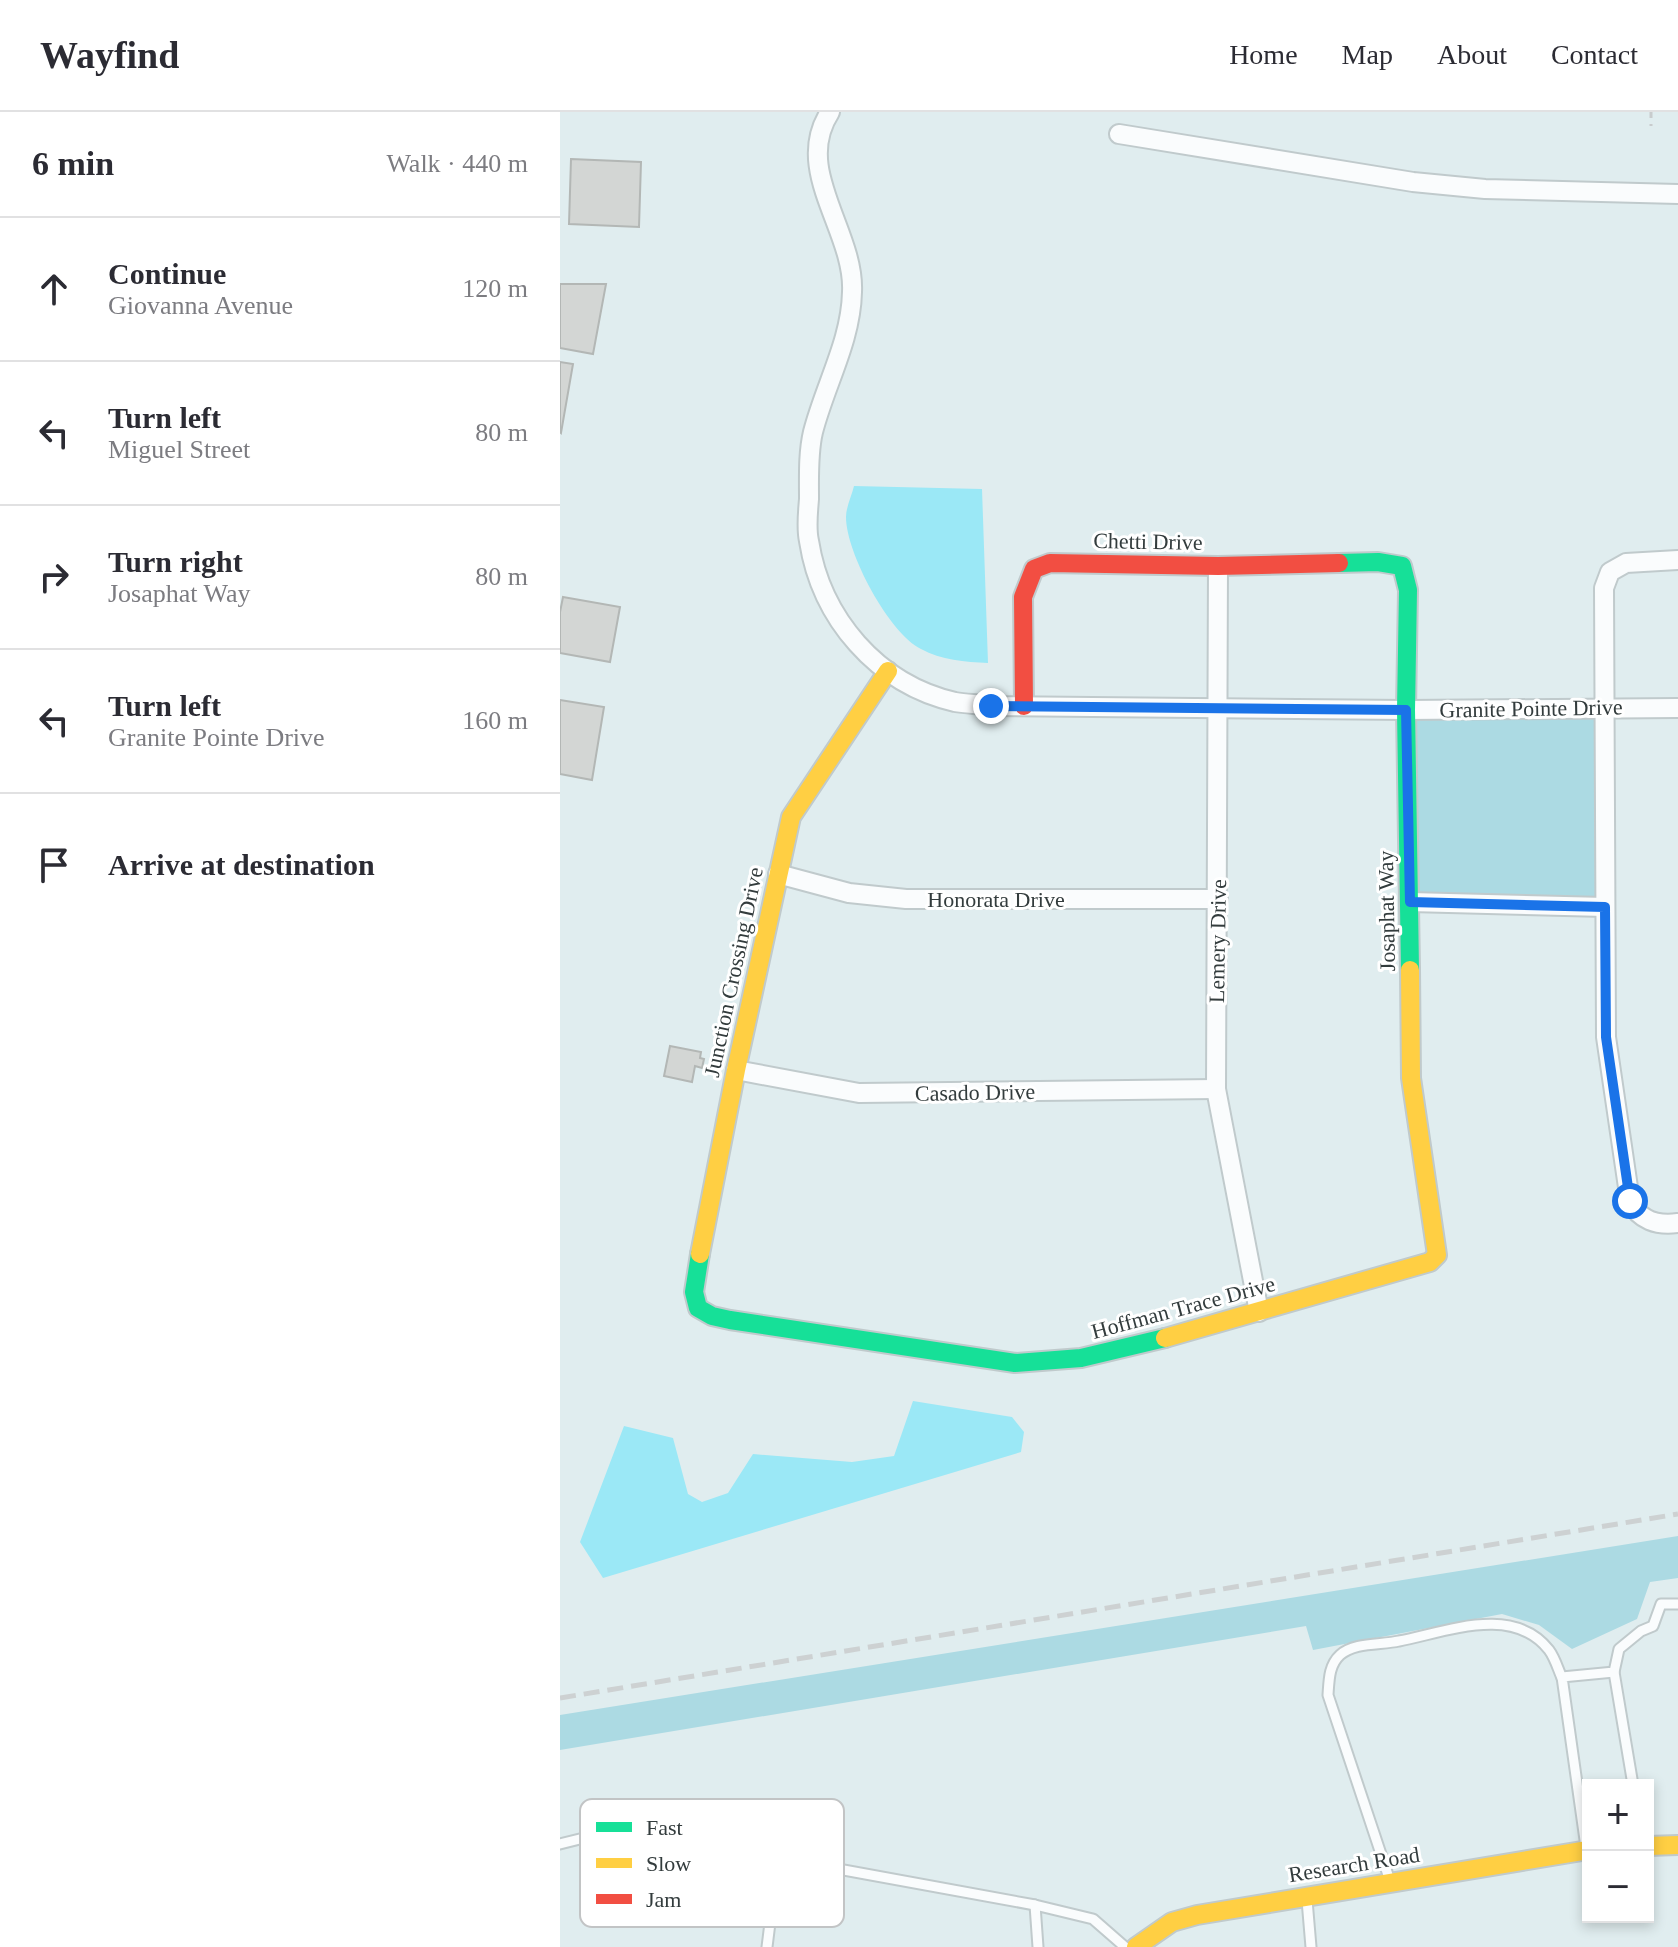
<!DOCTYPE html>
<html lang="en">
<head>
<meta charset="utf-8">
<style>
	body { margin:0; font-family:"Times New Roman",serif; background:#f7f7f7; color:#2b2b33 }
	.controls { position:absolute; right:24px; bottom:24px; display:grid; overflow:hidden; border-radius:0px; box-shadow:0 4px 12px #0003 }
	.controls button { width:72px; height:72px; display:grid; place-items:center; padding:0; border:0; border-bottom:2px solid #e1e1e2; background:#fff; color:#2b2b33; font:40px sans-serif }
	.stop { position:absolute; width:24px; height:24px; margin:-18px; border:6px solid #1a73e8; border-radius:50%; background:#fff }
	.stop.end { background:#1a73e8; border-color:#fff; box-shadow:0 2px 8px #0008 }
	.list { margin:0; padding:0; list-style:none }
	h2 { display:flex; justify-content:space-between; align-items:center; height:104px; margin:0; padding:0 32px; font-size:34px }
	h2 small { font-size:26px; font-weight:400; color:#7c7c81 }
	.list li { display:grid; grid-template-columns:52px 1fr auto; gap:24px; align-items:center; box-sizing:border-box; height:144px; padding:0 32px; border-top:2px solid #e1e1e2 }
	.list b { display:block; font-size:30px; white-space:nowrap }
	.list p { margin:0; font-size:26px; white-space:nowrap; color:#7c7c81 }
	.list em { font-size:26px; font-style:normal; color:#7c7c81 }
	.icon { flex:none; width:44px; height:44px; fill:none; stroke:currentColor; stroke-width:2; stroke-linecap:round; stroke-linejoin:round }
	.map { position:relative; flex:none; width:1118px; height:1835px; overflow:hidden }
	header { display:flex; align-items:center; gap:48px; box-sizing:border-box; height:112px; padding:0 40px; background:#fff; border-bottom:2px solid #e1e1e2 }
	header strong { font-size:38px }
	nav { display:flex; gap:44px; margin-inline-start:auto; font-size:28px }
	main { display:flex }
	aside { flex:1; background:#fff }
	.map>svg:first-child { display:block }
</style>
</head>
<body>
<header>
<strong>Wayfind</strong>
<nav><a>Home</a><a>Map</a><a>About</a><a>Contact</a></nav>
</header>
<main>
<aside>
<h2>6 min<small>Walk · 440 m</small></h2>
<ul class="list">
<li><svg class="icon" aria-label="ahead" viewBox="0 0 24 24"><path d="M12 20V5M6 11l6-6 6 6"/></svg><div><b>Continue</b><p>Giovanna Avenue</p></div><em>120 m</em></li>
<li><svg class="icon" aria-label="left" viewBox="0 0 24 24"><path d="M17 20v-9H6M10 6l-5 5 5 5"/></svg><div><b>Turn left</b><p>Miguel Street</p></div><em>80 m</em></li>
<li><svg class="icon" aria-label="right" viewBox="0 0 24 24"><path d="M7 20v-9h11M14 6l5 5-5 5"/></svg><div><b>Turn right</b><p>Josaphat Way</p></div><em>80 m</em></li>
<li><svg class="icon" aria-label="left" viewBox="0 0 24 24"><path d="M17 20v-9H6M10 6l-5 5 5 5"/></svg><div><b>Turn left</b><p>Granite Pointe Drive</p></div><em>160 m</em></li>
<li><svg class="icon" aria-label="arrive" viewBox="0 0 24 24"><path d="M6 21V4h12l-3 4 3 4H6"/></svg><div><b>Arrive at destination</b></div></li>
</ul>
</aside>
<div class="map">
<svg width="1118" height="1835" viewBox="0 0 1118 1835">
	<rect width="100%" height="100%" fill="#e0edef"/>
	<!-- green -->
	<g fill="#acdae3">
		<path d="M1045 595V795L850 790 846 598Z"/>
		<path d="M1118 1424V1466L1090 1470 1077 1507 1012 1537 979 1513 942 1502 753 1538 746 1514 0 1638V1603Z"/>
	</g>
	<!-- water -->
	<g fill="#9be8f6">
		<path d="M294 374 422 377 428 551C405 550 381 548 361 537 329 521 286 441 286 405 286 395 292 383 294 374Z"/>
		<path d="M353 1289 452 1305 464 1320 461 1340 43 1466 20 1430 64 1314 113 1326 128 1382 142 1390 168 1381 193 1342 292 1350 334 1344Z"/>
	</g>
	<!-- building -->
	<g fill="#d3d6d4" stroke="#b3b7b5" stroke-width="2">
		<path d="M11 47 81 50 79 115 9 112Z"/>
		<path d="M0 172H46L33 242 0 236Z"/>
		<path d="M0 250 13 252 1 321 0 320Z"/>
		<path d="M3 485 60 495 50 550 0 541V500Z"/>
		<path d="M0 588 44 595 32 668 0 662Z"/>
		<path d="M110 934 141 940 140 946 144 947 142 956 135 954 132 970 104 964Z"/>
	</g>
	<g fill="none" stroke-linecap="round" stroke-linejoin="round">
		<defs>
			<g id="lane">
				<path d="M1054 1560 1073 1673"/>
				<path d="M0 1732 52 1719 172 1727 218 1746 475 1793"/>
				<path d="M1026 1735 1002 1565 1054 1560 1059 1537 1081 1519 1093 1514 1101 1492H1118"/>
				<path d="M830 1769 768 1583C769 1568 769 1553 780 1543 794 1530 821 1533 839 1529 886 1520 953 1492 989 1538 995 1546 998 1557 1002 1566"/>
				<path d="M747 1788 751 1835"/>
				<path d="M207 1835 218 1746"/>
				<path d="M478 1835 475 1793 533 1807 565 1835"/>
			</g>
			<g id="street">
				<path d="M270 0C232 58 295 119 292 180 291 229 265 273 253 320 248 341 249 365 249 387 248 400 246 416 249 429 261 506 317 572 395 590 407 592 420 592 431 594L846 598 1118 596"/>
				<path d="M559 22 853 70 925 77 1118 82"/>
				<path d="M1118 448 1066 451 1050 460 1044 476 1046 925 1070 1089C1079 1108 1097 1114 1118 1111"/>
				<path d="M658 454 656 977 699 1200"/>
				<path d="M218 762 289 781 346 787H658"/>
				<path d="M850 790 1045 795"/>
				<path d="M176 958 299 981 656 977"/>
			</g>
			<g id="fast">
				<path d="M779 451 818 450 842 454 848 478 846 598 850 858"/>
				<path d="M140 1142 134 1180 138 1196 152 1204 170 1208 455 1251 521 1246 605 1226"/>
			</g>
			<g id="slow">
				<path d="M140 1142 176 958 231 705 328 559"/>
				<path d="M605 1226 870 1150 877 1143 851 966 850 858"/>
				<path d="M1088 1734 1118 1733"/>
				<path d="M576 1835 612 1810 637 1803 1028 1738"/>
			</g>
			<path id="jam" d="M464 594 463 485 474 457 490 451 658 454 779 451"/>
		</defs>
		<!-- lane casing -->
		<use href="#lane" stroke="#c0cacc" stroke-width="13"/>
		<!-- street casing -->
		<use href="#street" stroke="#c0cacc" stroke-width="22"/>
		<!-- fast casing -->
		<use href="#fast" stroke="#c0cacc" stroke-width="22"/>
		<!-- slow casing -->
		<use href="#slow" stroke="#c0cacc" stroke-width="22"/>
		<!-- jam casing -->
		<use href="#jam" stroke="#c0cacc" stroke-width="22"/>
		<!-- path -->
		<path stroke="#c8cccd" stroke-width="3" stroke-dasharray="6 6" stroke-linecap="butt" d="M1091 0V14"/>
		<!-- lane -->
		<use href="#lane" stroke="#fafcfd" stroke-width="9"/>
		<!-- street -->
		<use href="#street" stroke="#fafcfd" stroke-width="18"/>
		<!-- fast -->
		<use href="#fast" stroke="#16e098" stroke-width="18"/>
		<!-- slow -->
		<use href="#slow" stroke="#ffcf43" stroke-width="18"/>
		<!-- jam -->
		<use href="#jam" stroke="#f24e42" stroke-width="18"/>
		<!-- rail -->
		<path stroke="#cdd1d2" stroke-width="5" stroke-dasharray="16 8" stroke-linecap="butt" d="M0 1586 1118 1402"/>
	</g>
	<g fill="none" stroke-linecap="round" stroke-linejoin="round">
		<!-- route -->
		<path stroke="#1a73e8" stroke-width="10" d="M431 594 846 598 850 790 1045 795 1046 925 1070 1089"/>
	</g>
	<g text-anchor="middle" stroke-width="6" stroke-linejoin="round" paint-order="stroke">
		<!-- street labels -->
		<g font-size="22" fill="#333c3d" stroke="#fff">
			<text transform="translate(588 429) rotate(1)" y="8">Chetti Drive</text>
			<text transform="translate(971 596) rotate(-1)" y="8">Granite Pointe Drive</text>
			<text x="436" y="795">Honorata Drive</text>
			<text transform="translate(826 799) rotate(-91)" y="8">Josaphat Way</text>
			<text transform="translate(657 829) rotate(-89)" y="8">Lemery Drive</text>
			<text transform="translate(173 860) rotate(-78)" y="8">Junction Crossing Drive</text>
			<text transform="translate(415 980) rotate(-1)" y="8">Casado Drive</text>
			<text transform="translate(623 1195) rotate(-15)" y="8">Hoffman Trace Drive</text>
			<text transform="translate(794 1752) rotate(-9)" y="8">Research Road</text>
		</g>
	</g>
	<!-- legend -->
	<rect x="20" y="1687" width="264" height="128" rx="12" fill="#fff" stroke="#c2c4c5" stroke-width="2"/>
	<rect x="36" y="1710" width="36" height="10" fill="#16e098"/>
	<rect x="36" y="1746" width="36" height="10" fill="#ffcf43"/>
	<rect x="36" y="1782" width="36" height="10" fill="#f24e42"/>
	<g font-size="22" fill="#333c3d">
		<text x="86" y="1723">Fast</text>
		<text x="86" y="1759">Slow</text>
		<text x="86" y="1795">Jam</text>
	</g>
</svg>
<div class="controls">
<button>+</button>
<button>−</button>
</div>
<div class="stop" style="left:1070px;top:1089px"></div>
<div class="stop end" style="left:431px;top:594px"></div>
</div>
</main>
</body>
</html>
